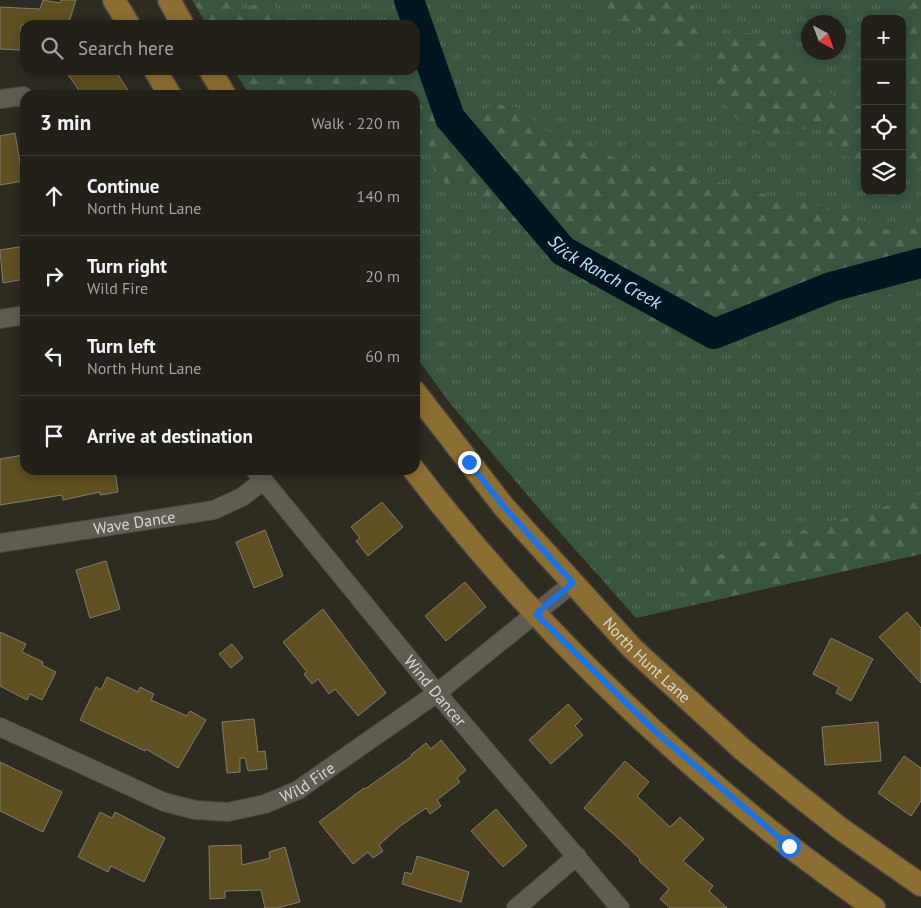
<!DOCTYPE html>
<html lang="en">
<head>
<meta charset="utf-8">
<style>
	body { margin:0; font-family:"PT Sans",sans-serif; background:#2e2d26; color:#f1f3f6 }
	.controls { position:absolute; right:15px; top:15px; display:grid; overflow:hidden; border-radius:10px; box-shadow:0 2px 12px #0003 }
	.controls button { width:45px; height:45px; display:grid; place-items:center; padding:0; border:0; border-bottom:1px solid #3f3e38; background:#222019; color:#f1f3f6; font:25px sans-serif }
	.compass { position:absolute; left:801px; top:15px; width:45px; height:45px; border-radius:50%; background:#222019; box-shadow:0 2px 12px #0003; rotate:139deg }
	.stop { position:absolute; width:15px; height:15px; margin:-11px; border:4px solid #1a73e8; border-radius:50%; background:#fff }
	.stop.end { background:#1a73e8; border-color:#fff; box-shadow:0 1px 5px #0008 }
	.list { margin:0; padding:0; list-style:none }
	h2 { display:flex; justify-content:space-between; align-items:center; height:65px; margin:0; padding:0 20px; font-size:21px }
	h2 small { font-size:16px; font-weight:400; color:#a2a3a2 }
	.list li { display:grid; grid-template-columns:32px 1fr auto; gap:15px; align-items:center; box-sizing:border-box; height:80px; padding:0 20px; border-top:1px solid #3f3e38 }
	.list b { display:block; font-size:19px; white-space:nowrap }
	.list p { margin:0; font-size:16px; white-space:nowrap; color:#a2a3a2 }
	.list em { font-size:16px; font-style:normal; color:#a2a3a2 }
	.icon { flex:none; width:28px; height:28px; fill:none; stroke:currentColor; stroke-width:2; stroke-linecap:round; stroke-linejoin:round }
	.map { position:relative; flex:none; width:921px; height:908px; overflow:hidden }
	.search { position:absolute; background:#222019; box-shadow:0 2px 12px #0003; left:20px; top:20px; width:400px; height:55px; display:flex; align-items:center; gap:12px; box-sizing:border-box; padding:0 18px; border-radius:15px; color:#a2a3a2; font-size:19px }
	.panel { position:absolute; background:#222019; box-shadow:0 2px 12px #0003; left:20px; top:90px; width:400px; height:385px; border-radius:15px }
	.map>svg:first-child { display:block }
</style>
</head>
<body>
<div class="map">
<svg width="921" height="908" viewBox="0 0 921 908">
	<defs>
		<pattern id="grass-tufts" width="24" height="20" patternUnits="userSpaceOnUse" patternTransform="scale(1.25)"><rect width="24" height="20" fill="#38553f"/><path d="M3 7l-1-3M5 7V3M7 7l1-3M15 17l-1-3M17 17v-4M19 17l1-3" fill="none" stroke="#546d5a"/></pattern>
		<pattern id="forest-firs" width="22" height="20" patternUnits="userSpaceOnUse" patternTransform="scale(1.25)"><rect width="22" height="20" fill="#38553f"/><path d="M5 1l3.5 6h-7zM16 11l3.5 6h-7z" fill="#546d5a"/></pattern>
	</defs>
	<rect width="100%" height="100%" fill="#2e2b21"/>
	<!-- grass -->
	<path fill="url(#grass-tufts)" fill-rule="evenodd" d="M205 0H921V554L636 618 540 510 449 402 415 355V95H263L247 70H415V25H220ZM865 19H902V191H865ZM808 22H838V52H808Z"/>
	<!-- forest -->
	<g fill="url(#forest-firs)">
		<path d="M192 0H232L241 17 253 5 273 3 289 25H207Z"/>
		<path d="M588 0H684L693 7 705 29 701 41 689 48 664 45Z"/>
		<path d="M895 0H921V166L902 167 904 74 902 19H895L898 5Z"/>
		<path d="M731 33H751L776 43 802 65 834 97 860 106H865V167L838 152 826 129C806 123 787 137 766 133 730 127 699 77 720 44 722 40 727 37 731 33Z"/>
		<path d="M234 70H342L357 79 367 70H392L398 78 422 94 452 111 473 115 495 104 518 107 545 130 642 169 665 163 684 165 698 182 711 181 733 185 754 192 826 207 875 228 901 231 921 227V268L913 272 895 296 848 286 801 311 740 335 708 343 677 335 637 317 560 266 504 212 473 189 446 184 434 170 427 139H415V95H249Z"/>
		<path d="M921 494V554L687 606 681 566 883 507Z"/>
	</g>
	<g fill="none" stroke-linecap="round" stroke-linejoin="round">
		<!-- river -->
		<path stroke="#001520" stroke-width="30" id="s1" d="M409 0 450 118 563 251 714 334 831 287 921 263"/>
	</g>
	<!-- building -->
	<g fill="#5f4f21" stroke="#807c71">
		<path d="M43 0 60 3 61 0H76L68 25H21L20 50 0 49V7L40 9Z"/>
		<path d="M65 70H115L131 95H82Z"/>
		<path d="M15 133 23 181 0 185V136Z"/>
		<path d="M25 246V279L3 283 0 250Z"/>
		<path d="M23 455 25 470H115L118 492 100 495V492L63 500 62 495 0 505V459Z"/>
		<path d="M382 502 403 527 368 556 356 541 360 538 351 527Z"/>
		<path d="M265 530 283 576 254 588 236 542Z"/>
		<path d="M106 561 120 609 90 618 76 570Z"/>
		<path d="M465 582 486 607 446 641 425 616Z"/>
		<path d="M323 609 386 693 358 716 335 689 329 694 318 679 312 684 304 674 307 672 283 642Z"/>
		<path d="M907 612 921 628V683L879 637Z"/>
		<path d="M0 632 26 644 22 652 43 662 42 665 56 672 42 700 30 694 27 700 0 686Z"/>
		<path d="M831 638 873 659 851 701 836 693 839 687 813 674Z"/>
		<path d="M232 644 243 658 231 668 219 654Z"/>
		<path d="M107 677 138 692 140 687 154 694 151 700 187 716 190 711 206 720 178 768 146 749 145 751 80 720 96 687 101 690Z"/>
		<path d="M568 704 582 719 575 726 583 735 551 764 529 740Z"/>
		<path d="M254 719 258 752 265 751 267 769 248 771 245 758H240V772L227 773 222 722Z"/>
		<path d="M878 722 881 761 825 765 822 727Z"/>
		<path d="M441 740 466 770 457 778 460 782 437 800 441 806 430 814 426 808 399 827 379 845 383 851 373 858 368 852 353 864 319 822 364 788 365 789 412 756 411 755 426 743 431 749Z"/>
		<path d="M904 756 921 768V801L911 816 878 793Z"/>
		<path d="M625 761 649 782 637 796 670 827 680 817 704 839 683 861 713 886 709 891 727 908H670L660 899 669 889 639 861 640 859 616 836 584 808Z"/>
		<path d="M0 762 62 792 43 832 0 811Z"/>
		<path d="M496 809 527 846 503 867 471 831Z"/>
		<path d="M100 812 112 818 115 812 165 838 144 882 111 866 108 872 78 857Z"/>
		<path d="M241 845 242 865 270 858 269 852 285 847 300 902 277 908H265L261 890 225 891V898L210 899 209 846Z"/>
		<path d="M417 856 469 872 461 902 402 884 405 872 412 874Z"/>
	</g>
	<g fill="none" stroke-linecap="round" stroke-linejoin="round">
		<defs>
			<g id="minor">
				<path d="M0 99 23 96 25 99"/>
				<path d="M0 319 25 315"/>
				<path id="s2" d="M255 470 437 693 620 908"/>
				<path id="s3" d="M0 543 214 510 242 497 263 481"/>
				<path id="s4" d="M0 727 164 802 195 810 228 812 265 804 298 790 437 693 573 583"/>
				<path d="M516 908 577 856"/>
			</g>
			<g id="major">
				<path d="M114 0 129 25"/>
				<path d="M169 0 183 25"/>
				<path d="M155 70 170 95"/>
				<path d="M210 70 225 95"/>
				<path id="s5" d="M415 392 504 507 632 648 742 749 798 795 841 829 921 885"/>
				<path d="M414 470C521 610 650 736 788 845 816 867 845 887 874 908"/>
			</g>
		</defs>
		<!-- minor casing -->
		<use href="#minor" stroke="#4a463e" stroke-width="20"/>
		<!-- major casing -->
		<use href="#major" stroke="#4a463e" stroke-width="25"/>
		<!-- minor -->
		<use href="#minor" stroke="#605c51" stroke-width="18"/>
		<!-- major -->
		<use href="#major" stroke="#8d6e32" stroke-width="22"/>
	</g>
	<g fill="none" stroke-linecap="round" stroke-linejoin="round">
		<!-- route -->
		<path stroke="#1a73e8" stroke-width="6" d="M469 462 504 507 573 583 536 614 656 732 789 846"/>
	</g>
	<g text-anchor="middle" stroke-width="4" stroke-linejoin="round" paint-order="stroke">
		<!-- street labels -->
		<g font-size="16" fill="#dad8d2" stroke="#15130f">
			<text dy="6" stroke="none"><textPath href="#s3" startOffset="136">Wave Dance</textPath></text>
			<text dy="6" stroke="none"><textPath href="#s5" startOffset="355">North Hunt Lane</textPath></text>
			<text dy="6" stroke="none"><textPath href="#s2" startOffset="285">Wind Dancer</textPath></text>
			<text dy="6" stroke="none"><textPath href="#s4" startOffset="331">Wild Fire</textPath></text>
		</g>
		<!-- water labels -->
		<g font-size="18" font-style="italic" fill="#b7e7fd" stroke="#15130f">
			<text dy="6" stroke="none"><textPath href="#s1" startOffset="346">Slick Ranch Creek</textPath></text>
		</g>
	</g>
</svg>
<div class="controls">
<button>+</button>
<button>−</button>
<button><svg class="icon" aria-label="locate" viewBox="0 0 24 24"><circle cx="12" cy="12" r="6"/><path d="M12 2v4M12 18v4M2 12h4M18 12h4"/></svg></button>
<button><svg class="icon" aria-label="layers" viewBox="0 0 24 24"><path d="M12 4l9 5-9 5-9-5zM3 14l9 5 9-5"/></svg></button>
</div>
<svg class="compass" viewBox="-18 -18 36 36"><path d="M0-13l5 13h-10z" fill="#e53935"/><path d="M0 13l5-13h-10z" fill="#a2a3a2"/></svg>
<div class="stop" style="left:789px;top:846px"></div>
<div class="stop end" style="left:469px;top:462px"></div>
<div class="search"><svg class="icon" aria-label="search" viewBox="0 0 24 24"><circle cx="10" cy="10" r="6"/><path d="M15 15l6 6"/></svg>Search here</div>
<section class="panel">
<h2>3 min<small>Walk · 220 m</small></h2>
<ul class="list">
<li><svg class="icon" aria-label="ahead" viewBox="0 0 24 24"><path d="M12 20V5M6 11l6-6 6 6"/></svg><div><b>Continue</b><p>North Hunt Lane</p></div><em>140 m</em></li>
<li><svg class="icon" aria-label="right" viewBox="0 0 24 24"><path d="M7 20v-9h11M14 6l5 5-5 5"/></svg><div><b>Turn right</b><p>Wild Fire</p></div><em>20 m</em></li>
<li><svg class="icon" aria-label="left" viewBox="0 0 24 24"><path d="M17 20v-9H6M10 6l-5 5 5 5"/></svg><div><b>Turn left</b><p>North Hunt Lane</p></div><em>60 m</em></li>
<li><svg class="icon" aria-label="arrive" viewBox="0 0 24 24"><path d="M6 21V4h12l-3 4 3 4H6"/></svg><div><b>Arrive at destination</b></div></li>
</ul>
</section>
</div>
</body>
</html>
